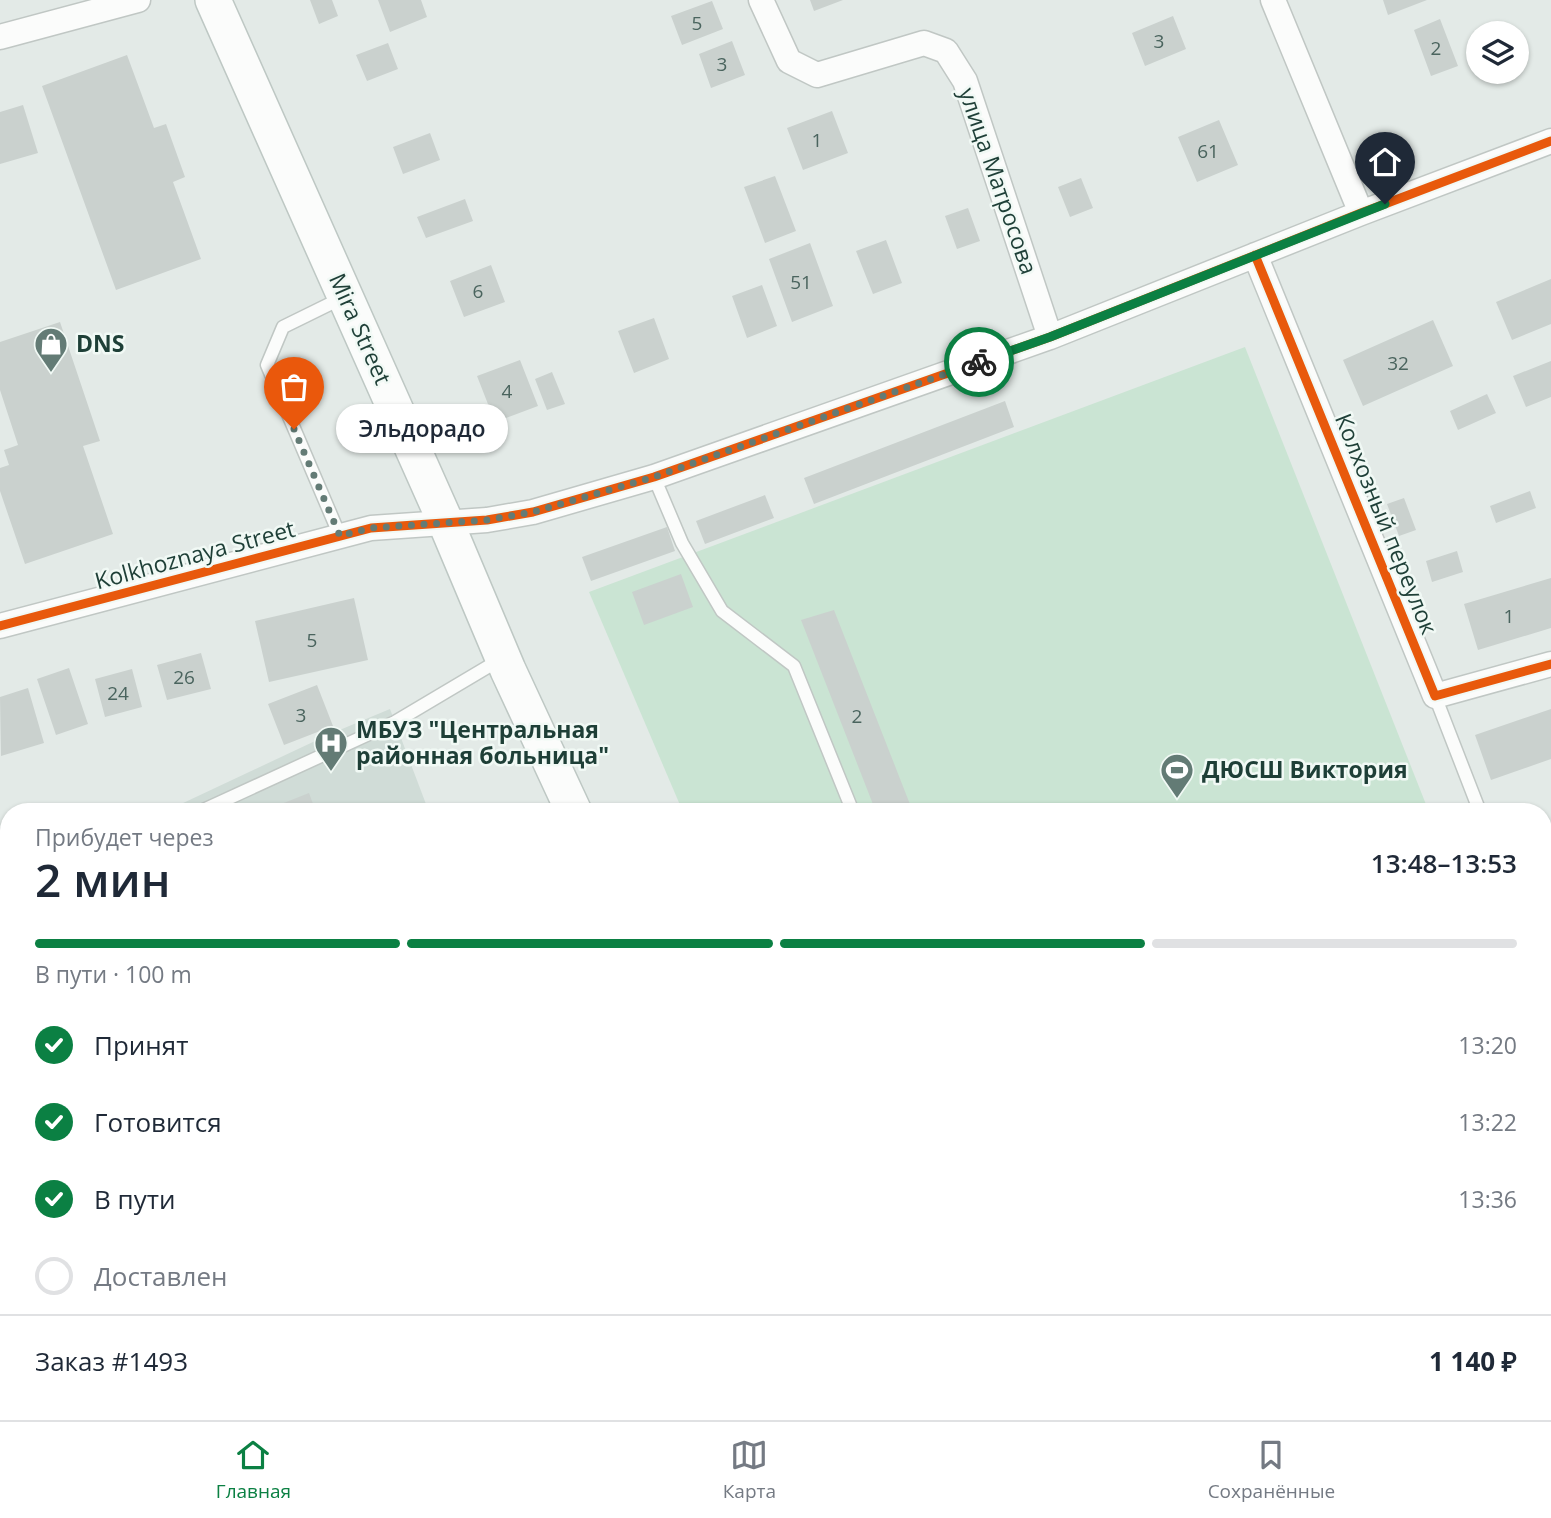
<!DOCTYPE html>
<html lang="ru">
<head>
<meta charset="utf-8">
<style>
	:root { --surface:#fff; --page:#f2f2f3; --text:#1f2937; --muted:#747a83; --line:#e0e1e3; --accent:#0b8043 }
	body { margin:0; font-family:"Open Sans",sans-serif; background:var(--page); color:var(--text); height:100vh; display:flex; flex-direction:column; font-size:26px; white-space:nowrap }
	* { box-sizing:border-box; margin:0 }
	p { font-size:23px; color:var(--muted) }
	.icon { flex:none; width:38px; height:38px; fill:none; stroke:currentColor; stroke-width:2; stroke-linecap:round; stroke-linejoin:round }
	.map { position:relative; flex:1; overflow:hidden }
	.panel { position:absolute; left:0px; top:803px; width:1552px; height:618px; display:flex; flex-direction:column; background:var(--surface); border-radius:28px 28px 0 0; box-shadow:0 2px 5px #0004 }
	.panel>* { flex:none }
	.buttons { position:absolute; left:1466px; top:21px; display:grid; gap:14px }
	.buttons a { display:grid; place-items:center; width:63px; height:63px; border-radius:50%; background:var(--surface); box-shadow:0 2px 5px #0004; font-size:35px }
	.pin { position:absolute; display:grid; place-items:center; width:60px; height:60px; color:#fff; margin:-72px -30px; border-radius:50% 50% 50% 0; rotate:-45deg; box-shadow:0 0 7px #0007 }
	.pin .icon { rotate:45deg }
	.courier { position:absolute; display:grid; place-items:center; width:70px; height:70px; margin:-35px; border:5px solid #0b8043; border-radius:50%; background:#fff; color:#222; box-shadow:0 2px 9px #0007 }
	.bubble { position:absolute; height:49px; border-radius:24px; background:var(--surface); box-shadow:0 2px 5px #0004; font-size:23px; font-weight:600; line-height:49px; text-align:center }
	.summary em { font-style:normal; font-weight:600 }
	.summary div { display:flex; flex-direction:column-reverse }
	.summary { display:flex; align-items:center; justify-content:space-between; height:119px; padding:0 35px }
	h1 { font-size:46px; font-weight:600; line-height:52px }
	.bar { display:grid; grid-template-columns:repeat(4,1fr); gap:10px 7px; align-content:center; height:84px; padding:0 35px }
	.bar i { height:9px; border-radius:5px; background:var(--line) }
	.bar .current { background:var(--accent) }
	.bar p { grid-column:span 4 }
	.line { display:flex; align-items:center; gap:18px; padding:0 35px; border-top:2px solid var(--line) }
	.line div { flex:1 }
	ol { padding:0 35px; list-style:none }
	li { display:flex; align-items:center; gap:21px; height:77px }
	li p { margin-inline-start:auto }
	li .icon { padding:7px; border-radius:50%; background:var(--accent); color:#fff; stroke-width:4 }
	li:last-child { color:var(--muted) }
	li i { width:38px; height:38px; border:4px solid var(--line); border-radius:50% }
	.tab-bar { display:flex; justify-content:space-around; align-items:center; height:98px; border-top:2px solid var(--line); background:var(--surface); font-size:19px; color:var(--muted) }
	.tab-bar a { display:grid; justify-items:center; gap:4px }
	.tab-bar .current { color:var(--accent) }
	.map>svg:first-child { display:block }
	.built { fill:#d0dcd7 }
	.green { fill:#cae4d3 }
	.building { fill:#cad1ce }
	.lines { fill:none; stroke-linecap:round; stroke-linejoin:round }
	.lane-casing { stroke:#c0c7c4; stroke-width:15 }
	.street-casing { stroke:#c0c7c4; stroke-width:27 }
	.secondary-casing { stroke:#bec8c4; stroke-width:38 }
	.lane { stroke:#fbfcfb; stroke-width:12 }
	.street { stroke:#fbfcfb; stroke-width:24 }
	.secondary { stroke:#fbfcfb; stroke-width:35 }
	.cycleway-casing { stroke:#f1f9f5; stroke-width:13 }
	.cycleway { stroke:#e8590c; stroke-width:9 }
	.done { stroke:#637b75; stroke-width:7; stroke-dasharray:0 12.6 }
	.route { stroke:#0b8043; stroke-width:9 }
	.labels { text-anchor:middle; stroke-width:5; stroke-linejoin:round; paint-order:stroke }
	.number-label { font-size:19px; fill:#4a645e }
	.street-label { font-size:23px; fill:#1e3f37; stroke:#f1f9f5 }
	.poi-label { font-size:23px; font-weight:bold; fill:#1e3f37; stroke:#f1f9f5; text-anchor:start }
</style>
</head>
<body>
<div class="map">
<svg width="1551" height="1420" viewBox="0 0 1551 1420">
	<rect width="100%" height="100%" fill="#e3eae7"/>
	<path class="built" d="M390,709L429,812H164L330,734Z
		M9,883V1412H628L607,1420H0V887Z
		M1551,1093V1169L1544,1172V1095Z"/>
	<path class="green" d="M1245,347L1429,812H683L589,592Z"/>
	<path class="building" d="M310,0H332L338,16L319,24Z
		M378,0H421L427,17L390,32Z
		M810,0H843L814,11Z
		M1383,0H1427L1388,15Z
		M712,1L723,29L682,45L671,16Z
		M1173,16L1186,49L1145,66L1132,33Z
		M1440,19L1458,66L1431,76L1414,30Z
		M732,41L745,75L711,88L699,54Z
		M388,43L398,69L367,81L356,55Z
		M127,55L154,128L166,124L185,177L173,182L201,259L116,290L42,86Z
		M23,105L38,153L0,164V112Z
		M832,111L848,153L803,170L787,128Z
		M1219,120L1238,165L1197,182L1178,137Z
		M430,133L440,160L403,174L393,147Z
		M775,176L796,231L765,243L744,187Z
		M1081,178L1093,208L1070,217L1058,187Z
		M465,199L473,221L426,238L417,217Z
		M968,208L980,241L957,249L945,216Z
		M886,240L902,283L873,294L856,251Z
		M810,243L833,306L792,322L769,259Z
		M491,265L505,302L464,317L450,281Z
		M1551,279V324L1512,340L1496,302Z
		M762,285L777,326L747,338L732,296Z
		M654,318L669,359L634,373L618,331Z
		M1433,320L1453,366L1363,406L1343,360Z
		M60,322L100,441L83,446L113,534L25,564L0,491V468L9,465L4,450L18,445L0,390V342Z
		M520,360L538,406L495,422L477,376Z
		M1551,361V397L1526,407L1513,376Z
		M552,372L565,404L547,410L535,379Z
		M1487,394L1496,413L1458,430L1450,411Z
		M1005,401L1014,427L814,504L804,478Z
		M1530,491L1536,508L1496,523L1490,506Z
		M765,495L774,518L705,544L696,521Z
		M1404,498L1416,530L1399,536L1387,504Z
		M667,527L675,551L591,581L582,557Z
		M1457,551L1463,572L1432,582L1426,561Z
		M681,574L693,607L644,625L632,592Z
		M1551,578V628L1478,650L1464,604Z
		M354,598L368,660L269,682L255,621Z
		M834,610L913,812H876L801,620Z
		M201,653L211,689L167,700L157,665Z
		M69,668L88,724L56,735L37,679Z
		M132,669L142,707L105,717L95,679Z
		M317,685L333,726L284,745L268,704Z
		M28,688L44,743L1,756L0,697Z
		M1551,709V759L1491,780L1475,735Z
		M309,793L316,812H261Z
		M9,934V996L0,1000V937Z
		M9,1168V1230L0,1234V1171Z
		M1551,1361V1403H1550L1544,1362Z
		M231,1412H346L348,1420H209Z
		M414,1412H435L438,1420H399L398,1418Z
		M461,1412H611L592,1420H457L455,1415Z
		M1197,1412H1327L1329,1420H1173Z"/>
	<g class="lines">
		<defs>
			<path id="lane" d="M654,477L682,543L722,611L794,666L853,812
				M340,536L267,365L283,327L342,298
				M1435,696L1480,812
				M199,812L395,722L501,659
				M1544,977L1551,996
				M0,1271L9,1268"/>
			<path id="street" d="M761,0L789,61L817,75L924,43L946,51L965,81L1050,337
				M1273,0L1361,213
				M0,37L138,0
				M1255,255L1435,696L1551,664
				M0,626L371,528L487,520L533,512L654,477L1050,337L1361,213L1551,141
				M999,1412L1002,1420"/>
			<path id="secondary" d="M213,0L446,523L508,670L574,812
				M1544,1226L1551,1224
				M812,1412L814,1420
				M905,1420L932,1412"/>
		</defs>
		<use href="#lane" class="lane-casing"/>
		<use href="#street" class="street-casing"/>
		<use href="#secondary" class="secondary-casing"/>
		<use href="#lane" class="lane"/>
		<use href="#street" class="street"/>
		<use href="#secondary" class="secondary"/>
		<defs>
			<path id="cycleway" d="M1255,255L1435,696L1551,664
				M0,626L371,528L487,520L533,512L654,477L1050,337L1361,213L1551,141"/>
		</defs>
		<use href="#cycleway" class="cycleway-casing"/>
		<use href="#cycleway" class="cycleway"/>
	</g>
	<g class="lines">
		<path class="done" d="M294,429L340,536L371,528L487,520L533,512L654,477L979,362"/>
		<path class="route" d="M979,362L1050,337L1385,204"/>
	</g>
	<defs>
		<symbol id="shop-pin" viewBox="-11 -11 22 30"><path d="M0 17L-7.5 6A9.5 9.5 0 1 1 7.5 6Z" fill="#637b75" stroke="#f1f9f5"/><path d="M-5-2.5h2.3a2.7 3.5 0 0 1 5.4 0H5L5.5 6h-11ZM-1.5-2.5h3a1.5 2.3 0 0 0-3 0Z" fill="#fff"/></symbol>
		<symbol id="hospital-pin" viewBox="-11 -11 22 30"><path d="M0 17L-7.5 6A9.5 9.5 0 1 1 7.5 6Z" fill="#637b75" stroke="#f1f9f5"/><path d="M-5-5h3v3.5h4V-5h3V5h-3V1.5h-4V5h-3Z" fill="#fff"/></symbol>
		<symbol id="stadium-pin" viewBox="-11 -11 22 30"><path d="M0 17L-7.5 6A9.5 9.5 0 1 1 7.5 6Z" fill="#637b75" stroke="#f1f9f5"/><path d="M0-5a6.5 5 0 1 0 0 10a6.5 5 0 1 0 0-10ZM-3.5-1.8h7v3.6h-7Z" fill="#fff"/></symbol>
	</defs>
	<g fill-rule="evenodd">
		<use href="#shop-pin" x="32" y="325" width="38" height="52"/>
		<use href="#hospital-pin" x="312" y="724" width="38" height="52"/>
		<use href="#stadium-pin" x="1158" y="751" width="38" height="52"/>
	</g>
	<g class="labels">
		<g class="number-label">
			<text x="697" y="30">5</text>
			<text x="1159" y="48">3</text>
			<text x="1436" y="55">2</text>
			<text x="722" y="71">3</text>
			<text x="817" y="147">1</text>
			<text x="1208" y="158">61</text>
			<text x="801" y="289">51</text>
			<text x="478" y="298">6</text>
			<text x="1398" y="370">32</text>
			<text x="507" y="398">4</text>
			<text x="1509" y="623">1</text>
			<text x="312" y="647">5</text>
			<text x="184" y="684">26</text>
			<text x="118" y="700">24</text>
			<text x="301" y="722">3</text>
			<text x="857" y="723">2</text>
		</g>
		<g class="street-label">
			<text transform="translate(998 181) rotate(71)" y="8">улица Матросова</text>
			<text transform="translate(360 329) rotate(66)" y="8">Mira Street</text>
			<text transform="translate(1386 524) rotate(68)" y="8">Колхозный переулок</text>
			<text transform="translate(195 555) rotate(-15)" y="8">Kolkhoznaya Street</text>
		</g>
		<g class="poi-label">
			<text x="76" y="352">DNS</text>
			<text x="356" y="738">МБУЗ "Центральная<tspan x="356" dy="26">районная больница"</tspan></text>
			<text x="1202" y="778">ДЮСШ Виктория</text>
		</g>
	</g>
</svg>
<div class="buttons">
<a><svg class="icon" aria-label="layers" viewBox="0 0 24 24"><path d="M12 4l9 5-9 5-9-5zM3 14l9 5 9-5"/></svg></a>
</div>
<div class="pin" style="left:294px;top:429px;background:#ea580c"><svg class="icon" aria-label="bag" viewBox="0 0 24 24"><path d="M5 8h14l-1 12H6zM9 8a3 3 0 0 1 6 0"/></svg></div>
<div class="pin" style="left:1385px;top:204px;background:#1f2937"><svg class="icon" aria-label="home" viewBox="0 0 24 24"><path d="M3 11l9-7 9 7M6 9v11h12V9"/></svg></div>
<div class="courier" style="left:979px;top:362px"><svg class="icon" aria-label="bike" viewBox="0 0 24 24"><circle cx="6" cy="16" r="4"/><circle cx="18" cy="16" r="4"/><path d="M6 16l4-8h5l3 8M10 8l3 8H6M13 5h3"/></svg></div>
<div class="bubble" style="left:336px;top:404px;width:172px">Эльдорадо</div>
<section class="panel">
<div class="summary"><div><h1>2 мин</h1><p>Прибудет через</p></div><em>13:48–13:53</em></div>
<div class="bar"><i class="current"></i><i class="current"></i><i class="current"></i><i></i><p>В пути · 100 m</p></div>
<ol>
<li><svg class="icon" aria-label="check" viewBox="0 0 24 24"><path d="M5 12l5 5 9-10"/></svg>Принят<p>13:20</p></li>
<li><svg class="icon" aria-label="check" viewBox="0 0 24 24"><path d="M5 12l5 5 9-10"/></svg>Готовится<p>13:22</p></li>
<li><svg class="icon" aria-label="check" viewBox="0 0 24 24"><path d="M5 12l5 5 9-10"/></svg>В пути<p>13:36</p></li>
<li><i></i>Доставлен</li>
</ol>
<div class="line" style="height:91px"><div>Заказ #1493</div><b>1 140 ₽</b></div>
</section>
</div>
<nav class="tab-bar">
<a class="current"><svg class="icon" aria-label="home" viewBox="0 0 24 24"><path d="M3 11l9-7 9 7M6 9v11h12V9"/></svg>Главная</a>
<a><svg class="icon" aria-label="map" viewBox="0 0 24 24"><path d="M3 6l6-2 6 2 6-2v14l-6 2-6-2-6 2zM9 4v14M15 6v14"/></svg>Карта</a>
<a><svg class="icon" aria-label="saved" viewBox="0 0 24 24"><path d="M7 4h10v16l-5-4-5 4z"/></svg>Сохранённые</a>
</nav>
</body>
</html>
